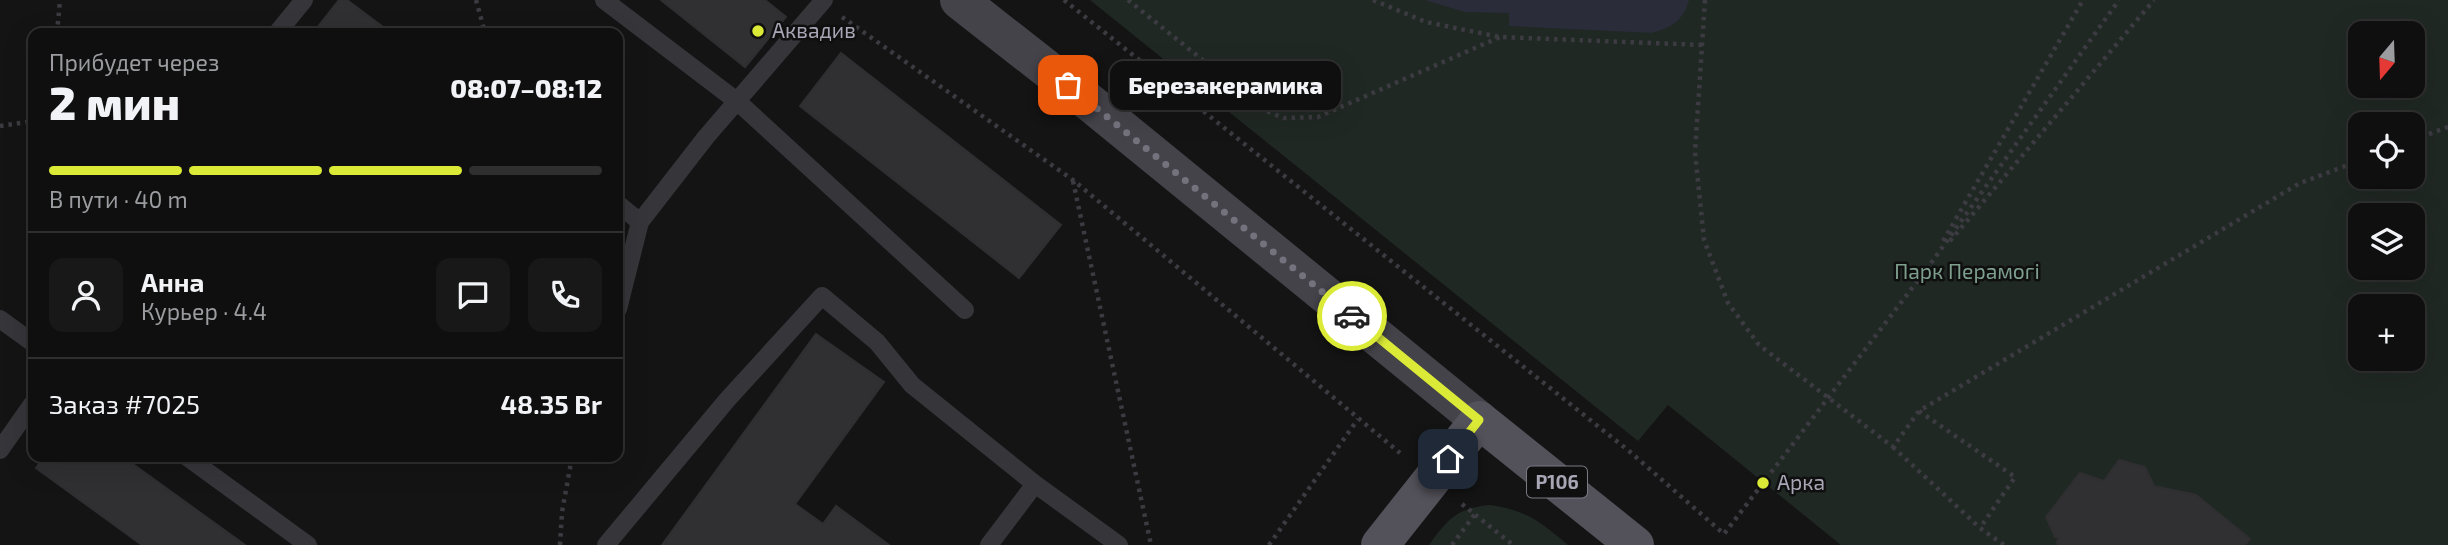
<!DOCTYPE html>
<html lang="ru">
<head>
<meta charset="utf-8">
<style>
	:root { --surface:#0f0f10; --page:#181819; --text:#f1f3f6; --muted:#9b9c9f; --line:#2f2f30; --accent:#dbea37 }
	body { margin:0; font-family:"Exo 2",sans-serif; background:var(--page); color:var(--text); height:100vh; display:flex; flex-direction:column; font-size:26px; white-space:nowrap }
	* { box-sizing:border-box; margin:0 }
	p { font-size:23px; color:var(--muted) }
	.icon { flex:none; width:38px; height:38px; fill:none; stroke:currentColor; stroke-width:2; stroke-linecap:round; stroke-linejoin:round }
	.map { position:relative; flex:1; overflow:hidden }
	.details { position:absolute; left:28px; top:28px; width:595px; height:434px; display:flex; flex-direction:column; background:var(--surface); border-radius:14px; box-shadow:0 7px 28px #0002,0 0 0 2px var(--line) }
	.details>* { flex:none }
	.needle { width:46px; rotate:199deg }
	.controls { position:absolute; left:2348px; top:21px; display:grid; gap:14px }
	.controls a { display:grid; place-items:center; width:77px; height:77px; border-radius:14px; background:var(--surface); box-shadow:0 7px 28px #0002,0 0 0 2px var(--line); font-size:35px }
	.pin { position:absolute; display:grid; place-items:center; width:60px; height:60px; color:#fff; margin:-30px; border-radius:14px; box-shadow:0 4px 10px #0006 }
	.courier { position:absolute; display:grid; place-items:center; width:70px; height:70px; margin:-35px; border:5px solid #dbea37; border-radius:50%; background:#fff; color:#222; box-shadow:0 2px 9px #0007 }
	.bubble { position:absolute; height:49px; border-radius:14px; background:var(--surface); box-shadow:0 7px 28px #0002,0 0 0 2px var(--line); font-size:23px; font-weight:800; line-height:49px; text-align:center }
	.head em { font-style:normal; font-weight:800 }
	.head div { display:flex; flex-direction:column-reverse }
	.head { display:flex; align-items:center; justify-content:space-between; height:119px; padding:0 21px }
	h1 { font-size:46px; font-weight:800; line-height:52px }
	.bar { display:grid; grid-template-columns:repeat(4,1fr); gap:10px 7px; align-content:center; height:84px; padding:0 21px }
	.bar i { height:9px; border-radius:5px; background:var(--line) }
	.bar .current { background:var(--accent) }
	.bar p { grid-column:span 4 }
	.line { display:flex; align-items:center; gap:18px; padding:0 21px; border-top:2px solid var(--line) }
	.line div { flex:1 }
	.round { display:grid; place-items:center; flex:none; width:74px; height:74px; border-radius:14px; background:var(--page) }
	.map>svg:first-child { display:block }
	.green { fill:#202824; fill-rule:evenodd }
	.water { fill:#2a2c39 }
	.building { fill:#302f31; stroke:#2f2e31; stroke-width:2 }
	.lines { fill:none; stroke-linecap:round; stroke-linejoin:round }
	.path { stroke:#3c3b41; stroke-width:4.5; stroke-dasharray:3.5 5; stroke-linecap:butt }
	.service { stroke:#36353a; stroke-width:18 }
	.secondary { stroke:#44434a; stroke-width:38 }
	.primary { stroke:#535159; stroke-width:38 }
	.done { stroke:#74737d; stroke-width:7; stroke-dasharray:0 12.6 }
	.route { stroke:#dbea37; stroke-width:9 }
	.poi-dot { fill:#dbea37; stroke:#0f0f10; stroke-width:2.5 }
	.labels { text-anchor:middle; stroke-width:5; stroke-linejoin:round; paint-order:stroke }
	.shield { fill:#0f0f10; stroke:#7a7984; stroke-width:2 }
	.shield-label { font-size:19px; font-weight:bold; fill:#a8a6b5 }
	.poi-label { font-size:21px; fill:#a8a6b5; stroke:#0f0f10; text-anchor:start }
	.park-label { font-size:21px; fill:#7e9f8e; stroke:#0f0f10 }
</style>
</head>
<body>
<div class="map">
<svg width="2448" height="545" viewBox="0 0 2448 545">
	<rect width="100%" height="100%" fill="#141415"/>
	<path class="green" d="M1090,0H2448V545H1841L1668,405L1638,441ZM2361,33H2413V86H2361ZM2361,124H2413V177H2361ZM2361,215H2413V268H2361ZM2361,306H2413V359H2361Z
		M1490,505C1528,511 1539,521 1568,545H1429C1448,519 1457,508 1490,505Z"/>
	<path class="water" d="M1425,0H1689C1683,21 1672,27 1652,33L1509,26V13L1465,12Z"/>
	<path class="building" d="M339,0H347L391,33H313Z
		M661,0H765L786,17L745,67Z
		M841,53L1061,225L1019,278L800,106Z
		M816,334L884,382L795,504L823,524L836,506L889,545H662Z
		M44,457H123L245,545H142L36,468Z
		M2119,460L2145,467L2154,486L2196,495L2250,539L2245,545H2058L2057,542L2060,538L2055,537L2046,517L2080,473L2104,481Z"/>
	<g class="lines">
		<path class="path" d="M476,0L485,33
			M1064,0L1629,451L1724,534L1929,266L2119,0
			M1128,0L1266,111L1284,118L1318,117L1500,37
			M1373,0L1426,22L1500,37L1702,45
			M1705,0L1695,152L1704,240L1728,303L1759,345L1893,447L1919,411L2300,183L2361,160
			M842,17L1073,180L1400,453
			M57,33L60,0
			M0,126L33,121
			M2413,140L2448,127
			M1073,181L1151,545
			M1943,241L2083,0
			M1950,241L2154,0
			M1919,411L2015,477L1980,528
			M1893,447L1980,528L2004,545
			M1462,504L1513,545
			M560,545L562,512L572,457
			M1269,545L1358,419
			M1452,545L1475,514"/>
		<path class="service" d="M604,0L738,102L965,310
			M277,33L304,0
			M618,204L640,222
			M618,309L640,222L706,137L824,0
			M0,319L33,343
			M0,450L33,403
			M187,457L308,545
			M606,545L727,400L822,296L877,342L912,385L1035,484L1119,545
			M989,545L1035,484"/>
		<path class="secondary" d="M959,0L1089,102L1479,420"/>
		<path class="primary" d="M1380,545L1479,420L1635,545"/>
	</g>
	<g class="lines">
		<path class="done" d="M1068,85L1352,316"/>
		<path class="route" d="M1352,316L1479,420L1448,459"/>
	</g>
	<g class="poi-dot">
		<circle cx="758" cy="31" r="7"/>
		<circle cx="1763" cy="483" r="7"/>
	</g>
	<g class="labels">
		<rect class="shield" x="1527" y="466.5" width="60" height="31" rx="5"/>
		<g class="shield-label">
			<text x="1557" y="489">Р106</text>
		</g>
		<g class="poi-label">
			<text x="772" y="38">Аквадив</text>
			<text x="1777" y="490">Арка</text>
		</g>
		<g class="park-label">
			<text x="1967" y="279">Парк Перамогі</text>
		</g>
	</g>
</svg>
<div class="controls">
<a><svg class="needle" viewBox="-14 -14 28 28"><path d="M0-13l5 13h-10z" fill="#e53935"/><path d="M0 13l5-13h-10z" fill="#9b9c9f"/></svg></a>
<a><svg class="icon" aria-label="locate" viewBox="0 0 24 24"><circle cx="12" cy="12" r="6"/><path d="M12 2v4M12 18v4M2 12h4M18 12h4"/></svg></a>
<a><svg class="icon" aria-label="layers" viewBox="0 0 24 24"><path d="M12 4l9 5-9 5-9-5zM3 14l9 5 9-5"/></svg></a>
<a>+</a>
</div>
<div class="pin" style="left:1068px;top:85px;background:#ea580c"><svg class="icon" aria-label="bag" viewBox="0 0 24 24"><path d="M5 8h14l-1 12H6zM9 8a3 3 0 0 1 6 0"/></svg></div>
<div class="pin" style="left:1448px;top:459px;background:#1f2937"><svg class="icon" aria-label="home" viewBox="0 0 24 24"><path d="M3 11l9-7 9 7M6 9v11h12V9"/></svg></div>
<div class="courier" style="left:1352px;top:316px"><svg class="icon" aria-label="car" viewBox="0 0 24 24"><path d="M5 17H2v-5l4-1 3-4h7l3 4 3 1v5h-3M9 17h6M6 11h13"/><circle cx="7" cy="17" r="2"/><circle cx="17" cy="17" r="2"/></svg></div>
<div class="bubble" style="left:1110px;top:61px;width:231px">Березакерамика</div>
<section class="details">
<div class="head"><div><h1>2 мин</h1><p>Прибудет через</p></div><em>08:07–08:12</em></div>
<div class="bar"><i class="current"></i><i class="current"></i><i class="current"></i><i></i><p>В пути · 40 m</p></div>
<div class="line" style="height:126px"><a class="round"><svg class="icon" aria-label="person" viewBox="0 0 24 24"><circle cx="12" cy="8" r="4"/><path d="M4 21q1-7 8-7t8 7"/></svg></a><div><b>Анна</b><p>Курьер · 4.4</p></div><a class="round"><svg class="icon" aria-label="chat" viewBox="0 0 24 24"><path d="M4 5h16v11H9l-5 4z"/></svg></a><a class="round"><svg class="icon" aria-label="phone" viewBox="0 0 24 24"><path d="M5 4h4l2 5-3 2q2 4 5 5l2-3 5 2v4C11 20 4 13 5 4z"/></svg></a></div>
<div class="line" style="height:91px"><div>Заказ #7025</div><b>48.35 Br</b></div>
</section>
</div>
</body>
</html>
